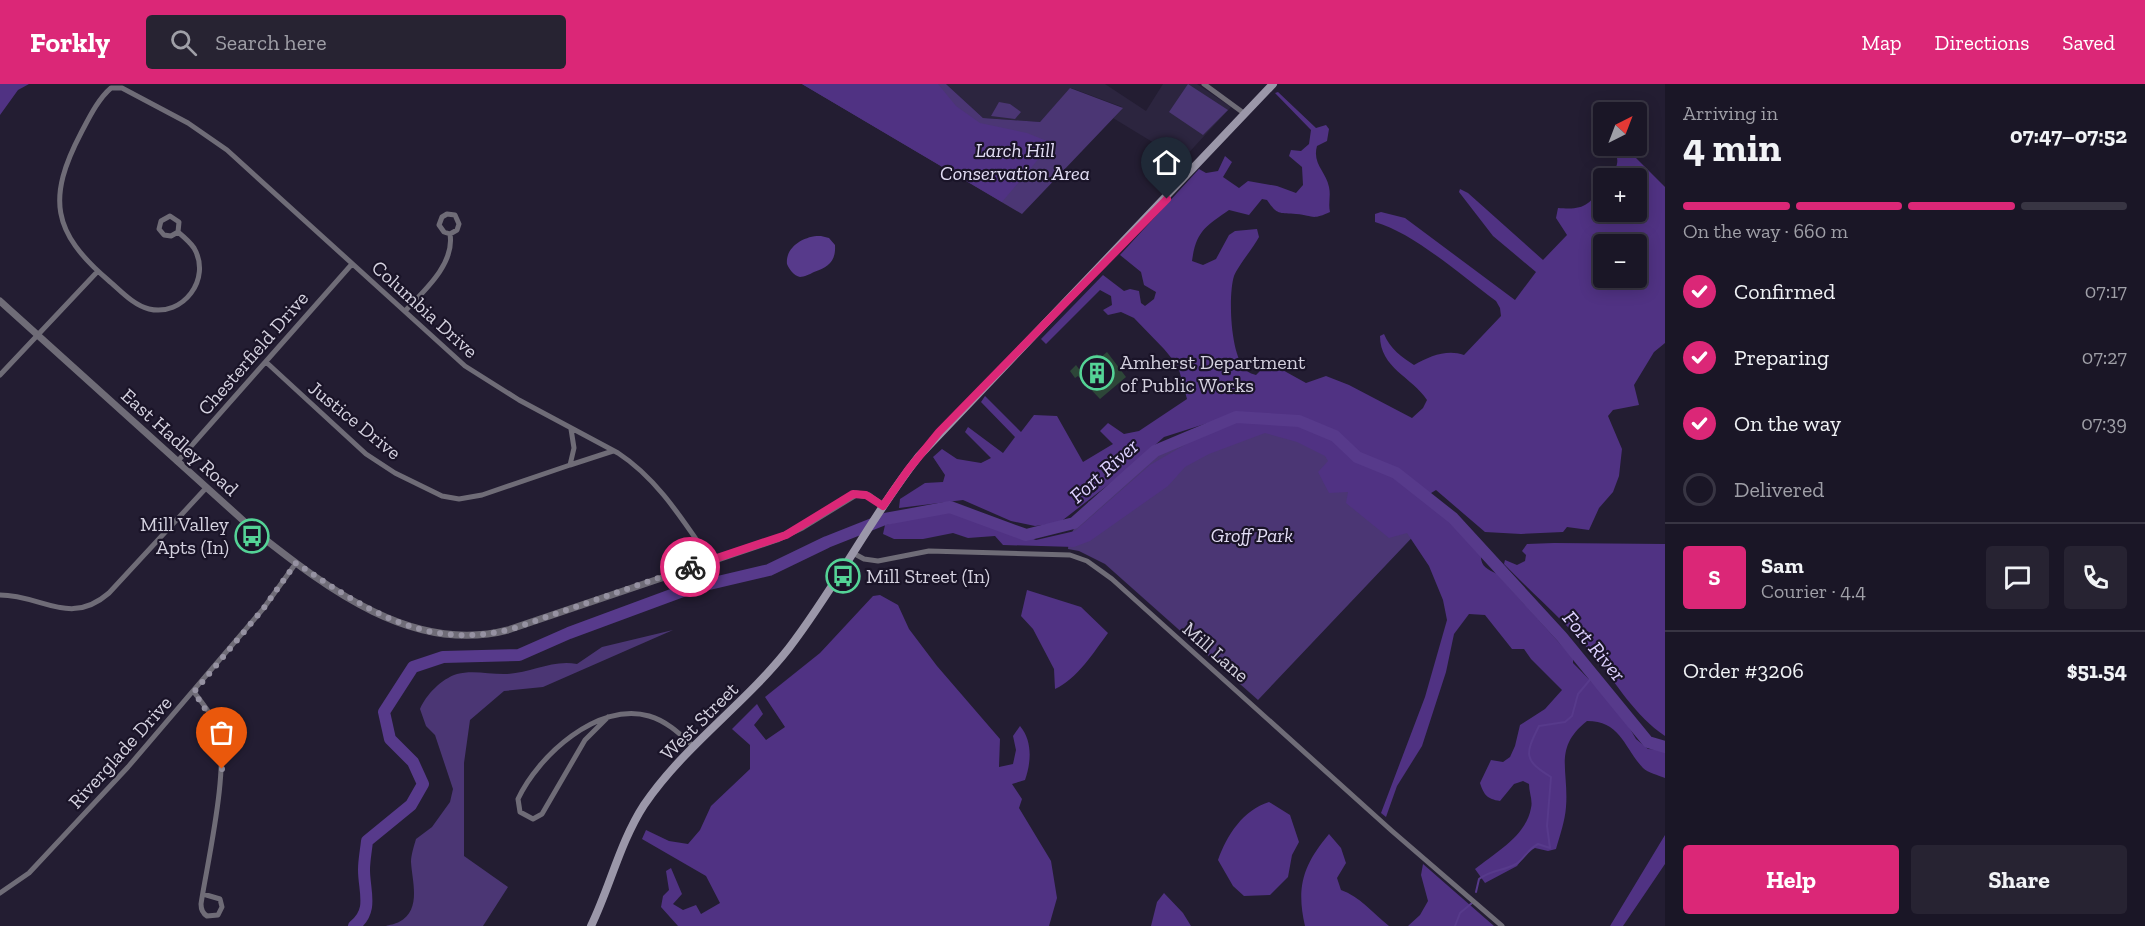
<!DOCTYPE html>
<html lang="en">
<head>
<meta charset="utf-8">
<style>
	:root { --surface:#1a1626; --page:#272332; --text:#f1f3f6; --muted:#9f9fa7; --line:#383543; --accent:#db2777 }
	body { margin:0; font-family:"Zilla Slab",serif; background:var(--page); color:var(--text); height:100vh; display:flex; flex-direction:column; font-size:22px; white-space:nowrap }
	* { box-sizing:border-box; margin:0 }
	p { font-size:20px; color:var(--muted) }
	.icon { flex:none; width:33px; height:33px; fill:none; stroke:currentColor; stroke-width:2; stroke-linecap:round; stroke-linejoin:round }
	.map { position:relative; flex:1; overflow:hidden }
	.details { display:flex; flex-direction:column; background:var(--surface); width:480px }
	.details>* { flex:none }
	.needle { width:39px; rotate:42deg }
	.tools { position:absolute; left:1593px; top:18px; display:grid; gap:12px }
	.tools a { display:grid; place-items:center; width:54px; height:54px; border-radius:6px; background:var(--surface); box-shadow:0 3px 15px #0003,0 0 0 2px var(--line); font-size:30px }
	.pin { position:absolute; display:grid; place-items:center; width:51px; height:51px; color:#fff; margin:-62px -26px; border-radius:50% 50% 50% 0; rotate:-45deg; box-shadow:0 0 6px #0007 }
	.pin .icon { rotate:45deg }
	.courier { position:absolute; display:grid; place-items:center; width:60px; height:60px; margin:-30px; border:4px solid #db2777; border-radius:50%; background:#fff; color:#222; box-shadow:0 2px 8px #0007 }
	.head em { font-style:normal; font-weight:700 }
	.head div { display:flex; flex-direction:column-reverse }
	.head { display:flex; align-items:center; justify-content:space-between; height:102px; padding:0 18px }
	h1 { font-size:39px; font-weight:700; line-height:45px }
	.bar { display:grid; grid-template-columns:repeat(4,1fr); gap:9px 6px; align-content:center; height:72px; padding:0 18px }
	.bar i { height:8px; border-radius:4px; background:var(--line) }
	.bar .active { background:var(--accent) }
	.bar p { grid-column:span 4 }
	.line { display:flex; align-items:center; gap:15px; padding:0 18px; border-top:2px solid var(--line) }
	.line div { flex:1 }
	.round { display:grid; place-items:center; flex:none; width:63px; height:63px; border-radius:6px; background:var(--page) }
	ol { padding:0 18px; list-style:none }
	li { display:flex; align-items:center; gap:18px; height:66px }
	li p { margin-inline-start:auto }
	li .icon { padding:6px; border-radius:50%; background:var(--accent); color:#fff; stroke-width:4 }
	li:last-child { color:var(--muted) }
	li i { width:33px; height:33px; border:3px solid var(--line); border-radius:50% }
	.primary-button { display:flex; gap:12px; margin-top:auto; padding:12px 18px }
	.primary-button a { flex:1; height:69px; border-radius:6px; background:var(--accent); color:#fff; font-size:24px; font-weight:700; line-height:69px; text-align:center }
	.primary-button a+a { background:var(--page); color:var(--text) }
	header { display:flex; align-items:center; gap:36px; box-sizing:border-box; height:84px; padding:0 30px; background:var(--accent); color:#fff }
	header strong { font-size:28px }
	nav { display:flex; gap:33px; margin-inline-start:auto; font-size:21px }
	.search { width:420px; height:54px; background:var(--page); display:flex; align-items:center; gap:15px; box-sizing:border-box; padding:0 21px; border-radius:6px; color:var(--muted); font-size:22px }
	main { display:flex; flex:1; min-height:0 }
	.map>svg:first-child { display:block }
	.built { fill:#2c253f }
	.green { fill:#4b3674 }
	.forest { fill:#503283; fill-rule:evenodd }
	.water { fill:#573a8b }
	.lines { fill:none; stroke-linecap:round; stroke-linejoin:round }
	.stream { stroke:#573a8b; stroke-width:2 }
	.river { stroke:#573a8b; stroke-width:12 }
	.building { fill:#2d4638 }
	.minor { stroke:#6f6c77; stroke-width:5 }
	.tertiary { stroke:#6f6c77; stroke-width:7 }
	.secondary { stroke:#9b97a9; stroke-width:8 }
	.done { stroke:#9692a2; stroke-width:6; stroke-dasharray:0 10.8 }
	.route { stroke:#db2777; stroke-width:8 }
	.labels { text-anchor:middle; stroke-width:4.5; stroke-linejoin:round; paint-order:stroke }
	.park-label { font-size:20px; font-style:italic; fill:#e3def5; stroke:#1a1428 }
	.street-label { font-size:20px; fill:#d4d1df; stroke:#1a1428 }
	.poi-label { font-size:20px; fill:#d4d1df; stroke:#1a1428; text-anchor:start }
	.water-label { font-size:21px; font-style:italic; fill:#ddd1ff; stroke:#1a1428 }
</style>
</head>
<body>
<header>
<strong>Forkly</strong>
<div class="search"><svg class="icon" aria-label="search" viewBox="0 0 24 24"><circle cx="10" cy="10" r="6"/><path d="M15 15l6 6"/></svg>Search here</div>
<nav><a>Map</a><a>Directions</a><a>Saved</a></nav>
</header>
<main>
<div class="map">
<svg width="1665" height="842" viewBox="0 0 1665 842">
	<rect width="100%" height="100%" fill="#231d32"/>
	<path class="built" d="M946,0H1105L1146,27L1163,0H1197L1231,23L1182,76L1113,34L1122,23L1071,4L1040,38L983,34Z"/>
	<path class="green" d="M802,0H946L983,34L1040,38L1070,4L1123,24L1022,130Z
		M1188,0L1228,26L1203,51L1169,28Z
		M999,18L1010,20L1021,28L1015,35L991,32Z
		M1243,332L1417,402L1441,423L1258,616L1105,480L1079,467L1068,465L1069,454L1089,417L1092,421C1115,401 1138,376 1163,360C1186,345 1217,337 1243,332Z
		M673,546L543,603L504,607L470,636L464,679V772L508,803L483,842H386C389,841 395,840 399,838C422,826 412,797 411,778C411,771 414,762 416,755L432,743L450,718L453,705L435,651L426,642L420,625C426,611 441,595 457,590C472,586 488,590 504,590C529,590 552,575 577,580L602,563Z"/>
	<path class="forest" d="M0,0H29L18,6L0,31Z
		M802,0H938L956,22L980,39L1027,49L1052,59L1002,118Z
		M1278,8L1316,44L1326,41L1329,45L1327,57L1317,62C1312,80 1326,87 1329,103C1331,112 1328,119 1330,128C1311,137 1313,131 1296,130C1279,129 1277,131 1267,116L1262,115L1249,131L1229,126C1206,142 1196,147 1192,177L1203,181L1216,175L1229,151L1235,147L1257,145L1259,153C1253,164 1238,182 1234,192C1228,211 1230,274 1247,287C1249,289 1253,290 1256,291L1263,284H1279L1306,299L1326,292L1349,301L1412,334L1423,324L1427,316C1412,293 1380,284 1380,252L1384,250C1390,265 1402,273 1414,281C1430,272 1447,265 1464,271L1501,232L1500,224L1496,217C1463,193 1414,149 1375,138V130L1381,128L1405,134L1515,216L1536,188L1493,152L1459,108L1460,105L1468,109L1543,176L1567,151L1556,134L1558,124C1584,126 1588,122 1603,102L1604,128H1636V94H1609C1619,82 1620,75 1612,62H1624L1665,103V259L1654,268L1634,301L1639,321L1613,326L1608,332L1622,365L1619,392L1613,408L1599,424L1589,446L1567,443L1563,448L1521,450L1485,448L1436,406L1423,414L1457,443L1481,470C1480,482 1487,485 1497,490L1573,574V579L1619,626L1636,655L1648,665L1665,666V694C1658,691 1648,689 1643,684C1624,664 1621,637 1587,637C1553,664 1569,685 1566,723C1565,737 1560,751 1556,765L1548,767L1535,764L1527,768L1517,782L1485,799L1475,785C1496,768 1526,752 1531,724C1533,717 1529,708 1529,700L1523,697L1514,700L1500,717C1487,715 1484,711 1480,699L1491,676L1503,678L1510,673L1515,662L1520,641L1545,625L1562,606L1531,575L1524,565H1512L1485,531L1469,530L1454,550L1446,588L1422,662L1397,702L1386,733L1381,729L1425,613L1447,536L1443,516L1429,482L1407,449L1389,454L1346,419L1348,408L1329,409L1318,388L1328,377L1325,372L1297,358L1265,349L1209,370L1185,383L1168,402L1090,457L1074,463L1003,461L995,452L968,454L953,449L923,455H894L883,450L885,441L950,425L1036,456L1075,447L1150,381L1202,351L1236,336L1233,331L1164,353L1126,387L1059,439L1035,442L1011,437L963,416L899,424L900,415L925,399L943,398L945,391L933,373L942,365L957,375L981,379L991,374L965,348L968,343L1003,369L1015,353L981,318L985,312L1021,348L1034,331L1057,332L1083,378L1113,360L1100,347L1108,339L1124,350L1139,347L1187,315L1178,282L1164,265L1134,234L1121,228L1108,231L1103,226L1112,221L1111,212L1100,206L1046,260L1041,255L1103,191L1124,207L1130,205L1139,207L1141,219L1145,222L1154,215L1156,208L1144,201L1141,188L1120,171L1199,85L1206,89L1218,87L1225,72L1232,78L1223,93L1239,104L1248,97L1277,102L1296,109L1303,101L1302,83L1289,72L1291,66L1301,67L1309,60L1311,46L1275,9ZM1604,160H1636V194H1604Z
		M1554,459L1665,460V652C1635,632 1617,600 1595,573C1568,540 1534,511 1504,480L1505,476L1517,481L1525,477L1526,471L1522,467L1527,460Z
		M1027,506L1081,523L1108,549C1094,568 1077,595 1055,605L1054,585L1033,545L1021,532Z
		M880,511L898,521L909,545L937,582L1000,655L999,683L1013,680L1016,666L1013,652L1020,642C1033,657 1031,679 1025,696L1012,700L1022,715L1019,724L1051,777L1057,814L1049,842H678L661,823L663,812L669,806L666,787L671,784L682,810L673,820L683,826L696,821L701,830L720,819L706,792L642,755L646,746L669,757L688,760L700,746L711,722L750,685V661L732,645L757,620L763,630L754,641L766,656L785,643L765,613L820,569L873,512Z
		M1269,718L1290,731L1299,758L1292,771L1288,793L1270,811L1244,812L1233,802L1218,776C1227,751 1243,726 1269,718Z
		M1329,750L1341,764L1346,779L1337,794L1341,806C1359,812 1374,830 1389,842H1305C1296,803 1303,781 1329,750Z
		M1665,751V780L1623,842H1610Z
		M1423,780L1494,842H1408L1420,831L1428,817L1421,791Z
		M1164,809L1183,829L1191,842H1151L1157,818Z"/>
	<path class="water" d="M821,152L829,154L835,161C836,178 828,183 814,188C810,190 804,193 800,193C794,192 789,185 787,180C785,162 806,151 821,152Z"/>
	<g class="lines">
		<path class="stream" d="M1476,808L1479,795C1491,786 1503,787 1516,780C1524,775 1527,766 1538,760L1550,764L1547,742L1551,693C1523,676 1525,670 1539,642L1565,638L1572,632L1578,610L1594,591
			M1455,842L1460,829L1472,819"/>
		<path class="river" d="M354,842C374,827 364,807 364,786C364,776 366,767 367,757L411,721L423,700L413,678L390,655L384,628L413,583L443,573L519,571L569,549L688,505L769,486L827,458L885,435L950,423L1026,451L1074,439L1155,367L1236,333L1299,337L1335,352L1357,373L1396,389L1453,434L1562,553L1648,658L1665,663"/>
	</g>
	<path class="building" d="M1107,268L1126,293L1100,315L1078,292L1075,294L1070,287L1076,281L1079,285L1097,270L1100,274Z"/>
	<g class="lines">
		<path class="minor" d="M1204,0L1245,30
			M178,148L171,152L164,151L159,145L161,137L170,132L179,138L178,148C184,153 190,158 194,164C212,195 183,233 149,225C133,221 121,207 108,196C52,148 47,114 81,49C89,34 98,15 111,4H122L188,39L227,66L465,282L519,316L618,369C658,395 684,438 711,477
			M405,227C424,207 455,180 450,150L457,146L459,140L455,131L447,130L442,133L439,141L444,148L450,150
			M266,278L366,370L395,389L442,412L459,415L482,411L570,381L574,364L571,345
			M0,291L98,187
			M177,378L352,180
			M570,381L613,367
			M853,469L864,475L878,477L929,467L1070,471L1087,477L1112,495L1392,747L1502,842
			M0,511C42,511 70,543 109,509L206,404
			M194,608C202,619 212,630 217,643C231,677 207,780 201,820C201,825 202,829 207,832L218,831L222,823L220,815L203,810
			M608,633L585,656L542,730L533,735L520,728L518,715C538,672 598,617 649,632C667,637 681,651 694,663
			M0,809L29,789L128,683L263,525L296,479"/>
		<path class="tertiary" d="M0,217L257,449C327,504 413,571 508,546L777,455L802,443L856,410L869,412L883,422"/>
		<path class="secondary" d="M591,842C610,803 620,758 644,721C684,662 745,620 789,564C836,503 871,433 919,372L1273,0"/>
	</g>
	<g class="lines">
		<path class="done" d="M222,685L217,643L194,608L263,525L296,479C365,525 428,569 515,544L690,483"/>
		<path class="route" d="M690,483L786,451L853,410L866,411L883,422L908,386L939,348L1167,115"/>
	</g>
	<defs>
		<symbol id="building-ring" viewBox="-11 -11 22 22"><circle r="9.5" fill="#1a1428" stroke="#54d396" stroke-width="1.5"/><path d="M-4-6H4V6H1V3H-1V6H-4ZM-2.5-4.3h1.7v1.8h-1.7ZM.8-4.3h1.7v1.8H.8ZM-2.5-1h1.7V.8h-1.7ZM.8-1h1.7V.8H.8Z" fill="#54d396"/></symbol>
		<symbol id="bus-ring" viewBox="-11 -11 22 22"><circle r="9.5" fill="#1a1428" stroke="#54d396" stroke-width="1.5"/><path d="M-5-6H5V4H4V6H2V4H-2V6H-4V4H-5ZM-3.5-4V0h7V-4ZM-3.5 1.2v1.5H-2V1.2ZM2 1.2v1.5H3.5V1.2Z" fill="#54d396"/></symbol>
	</defs>
	<g fill-rule="evenodd">
		<use href="#building-ring" x="1078" y="270" width="38" height="38"/>
		<use href="#bus-ring" x="233" y="433" width="38" height="38"/>
		<use href="#bus-ring" x="824" y="473" width="38" height="38"/>
	</g>
	<g class="labels">
		<g class="park-label">
			<text x="1015" y="73">Larch Hill<tspan x="1015" dy="23">Conservation Area</tspan></text>
			<text x="1252" y="458">Groff Park</text>
		</g>
		<g class="street-label">
			<text transform="translate(425 225) rotate(42)" y="7">Columbia Drive</text>
			<text transform="translate(253 269) rotate(-49)" y="7">Chesterfield Drive</text>
			<text transform="translate(355 336) rotate(39)" y="7">Justice Drive</text>
			<text transform="translate(180 358) rotate(42)" y="7">East Hadley Road</text>
			<text transform="translate(1216 568) rotate(41)" y="7">Mill Lane</text>
			<text transform="translate(699 637) rotate(-45)" y="7">West Street</text>
			<text transform="translate(120 668) rotate(-48)" y="7">Riverglade Drive</text>
		</g>
		<g class="poi-label">
			<text x="1120" y="285">Amherst Department<tspan x="1120" dy="23">of Public Works</tspan></text>
			<text x="229" y="447" text-anchor="end">Mill Valley<tspan x="229" dy="23">Apts (In)</tspan></text>
			<text x="866" y="499">Mill Street (In)</text>
		</g>
		<g class="water-label">
			<text transform="translate(1104 387) rotate(-42)" y="7">Fort River</text>
			<text transform="translate(1594 562) rotate(50)" y="7">Fort River</text>
		</g>
	</g>
</svg>
<div class="tools">
<a><svg class="needle" viewBox="-14 -14 28 28"><path d="M0-13l5 13h-10z" fill="#e53935"/><path d="M0 13l5-13h-10z" fill="#9f9fa7"/></svg></a>
<a>+</a>
<a>−</a>
</div>
<div class="pin" style="left:222px;top:685px;background:#ea580c"><svg class="icon" aria-label="bag" viewBox="0 0 24 24"><path d="M5 8h14l-1 12H6zM9 8a3 3 0 0 1 6 0"/></svg></div>
<div class="pin" style="left:1167px;top:115px;background:#1f2937"><svg class="icon" aria-label="home" viewBox="0 0 24 24"><path d="M3 11l9-7 9 7M6 9v11h12V9"/></svg></div>
<div class="courier" style="left:690px;top:483px"><svg class="icon" aria-label="bike" viewBox="0 0 24 24"><circle cx="6" cy="16" r="4"/><circle cx="18" cy="16" r="4"/><path d="M6 16l4-8h5l3 8M10 8l3 8H6M13 5h3"/></svg></div>
</div>
<section class="details">
<div class="head"><div><h1>4 min</h1><p>Arriving in</p></div><em>07:47–07:52</em></div>
<div class="bar"><i class="active"></i><i class="active"></i><i class="active"></i><i></i><p>On the way · 660 m</p></div>
<ol>
<li><svg class="icon" aria-label="check" viewBox="0 0 24 24"><path d="M5 12l5 5 9-10"/></svg>Confirmed<p>07:17</p></li>
<li><svg class="icon" aria-label="check" viewBox="0 0 24 24"><path d="M5 12l5 5 9-10"/></svg>Preparing<p>07:27</p></li>
<li><svg class="icon" aria-label="check" viewBox="0 0 24 24"><path d="M5 12l5 5 9-10"/></svg>On the way<p>07:39</p></li>
<li><i></i>Delivered</li>
</ol>
<div class="line" style="height:108px"><b class="round" style="background:var(--accent);color:#fff">S</b><div><b>Sam</b><p>Courier · 4.4</p></div><a class="round"><svg class="icon" aria-label="chat" viewBox="0 0 24 24"><path d="M4 5h16v11H9l-5 4z"/></svg></a><a class="round"><svg class="icon" aria-label="phone" viewBox="0 0 24 24"><path d="M5 4h4l2 5-3 2q2 4 5 5l2-3 5 2v4C11 20 4 13 5 4z"/></svg></a></div>
<div class="line" style="height:78px"><div>Order #3206</div><b>$51.54</b></div>
<div class="primary-button"><a>Help</a><a>Share</a></div>
</section>
</main>
</body>
</html>
